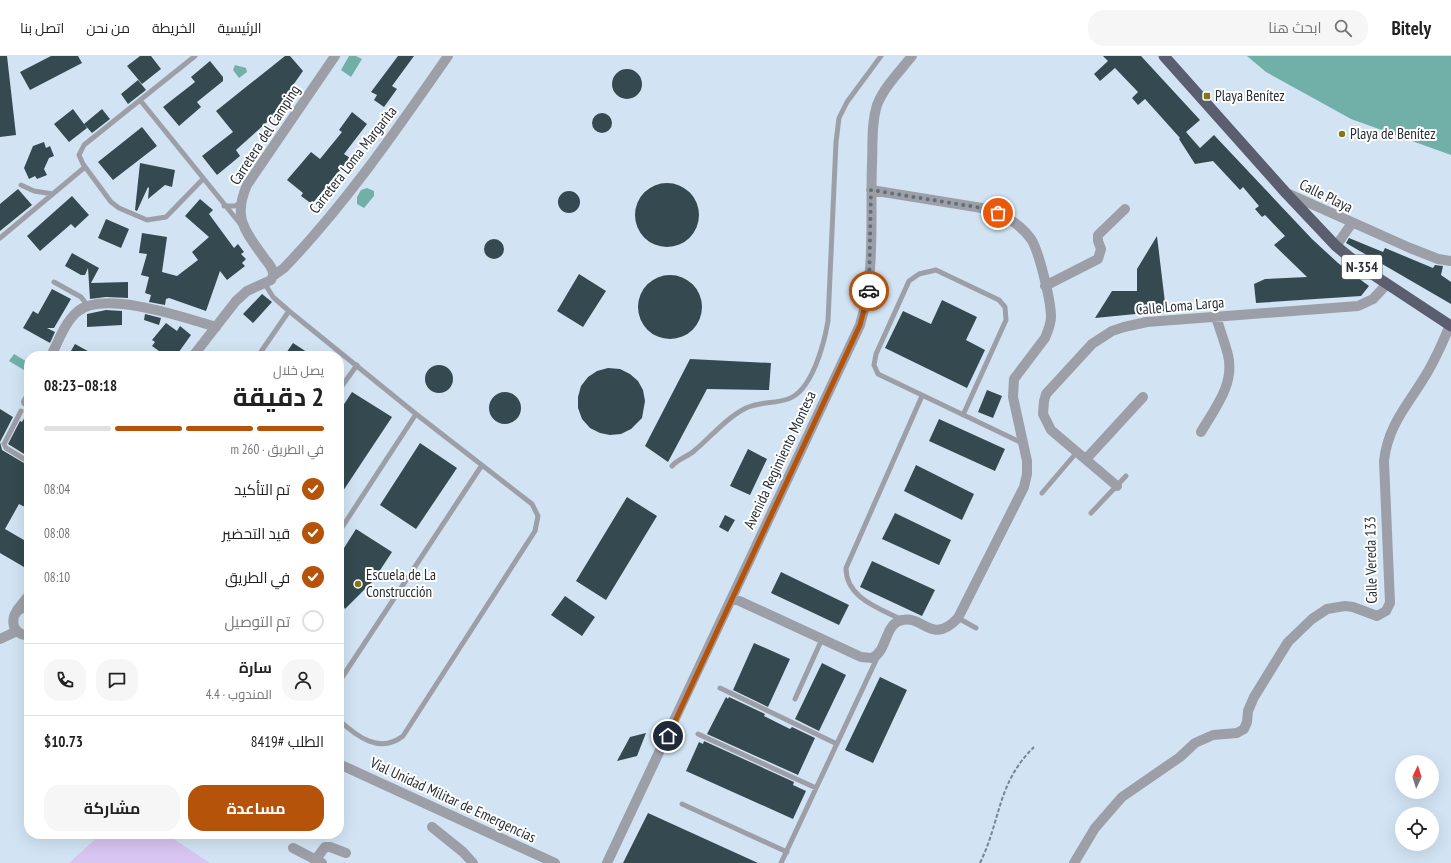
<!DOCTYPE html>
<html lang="ar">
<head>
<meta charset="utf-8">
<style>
	:root { --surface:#fff; --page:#f6f6f6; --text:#222; --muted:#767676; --line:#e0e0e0; --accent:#b45309 }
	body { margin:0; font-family:"PT Sans Narrow",Cairo,sans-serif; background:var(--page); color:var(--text); direction:rtl; height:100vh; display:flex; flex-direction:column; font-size:15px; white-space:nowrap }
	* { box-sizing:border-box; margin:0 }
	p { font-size:13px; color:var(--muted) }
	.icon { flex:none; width:22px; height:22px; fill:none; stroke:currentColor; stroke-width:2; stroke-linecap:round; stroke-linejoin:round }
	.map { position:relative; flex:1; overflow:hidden; direction:ltr }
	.sheet { position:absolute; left:24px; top:295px; width:320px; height:488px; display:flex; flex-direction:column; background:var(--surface); border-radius:16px; box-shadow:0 4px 16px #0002; direction:rtl }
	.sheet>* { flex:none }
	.needle { width:26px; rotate:4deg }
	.buttons { position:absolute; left:1395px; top:699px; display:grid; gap:8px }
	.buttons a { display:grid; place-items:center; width:44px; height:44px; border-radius:50%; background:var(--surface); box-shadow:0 4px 16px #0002; font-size:20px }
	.pin { position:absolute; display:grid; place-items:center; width:34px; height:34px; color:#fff; margin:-17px; border:2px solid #fff; border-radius:50%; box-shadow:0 1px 4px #0007 }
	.courier { position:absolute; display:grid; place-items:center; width:40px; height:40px; margin:-20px; border:3px solid #b45309; border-radius:50%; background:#fff; color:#222; box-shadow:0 1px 5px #0007 }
	.head em { font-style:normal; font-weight:700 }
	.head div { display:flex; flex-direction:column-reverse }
	.head { display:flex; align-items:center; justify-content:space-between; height:68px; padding:0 20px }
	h1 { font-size:26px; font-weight:700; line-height:30px }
	.bar { display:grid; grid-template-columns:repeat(4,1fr); gap:6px 4px; align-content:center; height:48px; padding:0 20px }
	.bar i { height:5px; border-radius:3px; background:var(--line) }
	.bar .current { background:var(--accent) }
	.bar p { grid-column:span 4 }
	.line { display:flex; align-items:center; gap:10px; padding:0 20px; border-top:1px solid var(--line) }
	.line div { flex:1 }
	.round { display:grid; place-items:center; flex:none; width:42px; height:42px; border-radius:16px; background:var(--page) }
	ol { padding:0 20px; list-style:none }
	li { display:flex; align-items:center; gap:12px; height:44px }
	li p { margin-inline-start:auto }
	li .icon { padding:4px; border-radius:50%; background:var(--accent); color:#fff; stroke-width:4 }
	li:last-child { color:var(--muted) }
	li i { width:22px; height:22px; border:2px solid var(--line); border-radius:50% }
	.cta { display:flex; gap:8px; margin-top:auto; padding:8px 20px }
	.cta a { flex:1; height:46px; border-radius:16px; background:var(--accent); color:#fff; font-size:16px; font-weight:700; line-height:46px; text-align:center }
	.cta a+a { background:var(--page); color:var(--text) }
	header { display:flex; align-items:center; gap:24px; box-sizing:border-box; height:56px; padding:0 20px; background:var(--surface); border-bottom:1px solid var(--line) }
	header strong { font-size:19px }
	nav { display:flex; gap:22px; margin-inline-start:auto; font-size:14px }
	.search { width:280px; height:36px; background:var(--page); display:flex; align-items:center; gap:10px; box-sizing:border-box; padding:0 14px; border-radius:16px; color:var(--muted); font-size:15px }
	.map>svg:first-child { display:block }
	.green { fill:#d8c5f1 }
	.water { fill:#70b0a9 }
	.building { fill:#344a50 }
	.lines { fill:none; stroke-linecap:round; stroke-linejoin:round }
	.path { stroke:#798590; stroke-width:2; stroke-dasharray:4 2; stroke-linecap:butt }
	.service { stroke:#9d9fa8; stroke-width:5 }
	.minor { stroke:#9d9fa8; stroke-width:10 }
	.trunk { stroke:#5a5e6e; stroke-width:11 }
	.done { stroke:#636e77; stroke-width:4; stroke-dasharray:0 7.2 }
	.route { stroke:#b45309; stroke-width:5 }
	.poi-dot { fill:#85771b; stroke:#fff; stroke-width:1.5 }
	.labels { text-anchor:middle; stroke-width:4; stroke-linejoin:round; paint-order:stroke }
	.shield { fill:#fff; stroke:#686d71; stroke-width:1 }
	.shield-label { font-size:14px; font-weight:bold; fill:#272e34 }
	.poi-label { font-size:15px; fill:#272e34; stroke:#fff; text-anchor:start }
	.street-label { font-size:15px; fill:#272e34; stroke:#fff }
</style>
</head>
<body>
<header>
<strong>Bitely</strong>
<div class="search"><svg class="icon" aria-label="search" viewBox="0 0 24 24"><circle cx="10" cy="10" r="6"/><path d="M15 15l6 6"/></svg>ابحث هنا</div>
<nav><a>الرئيسية</a><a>الخريطة</a><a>من نحن</a><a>اتصل بنا</a></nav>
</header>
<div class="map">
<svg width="1451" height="807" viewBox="0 0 1451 807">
	<rect width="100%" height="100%" fill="#d2e4f4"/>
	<path class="green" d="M101,778H166L210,807H69Z"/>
	<path class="water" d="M349,0H356L362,3L351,21L341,14Z
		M1247,0H1451V99L1351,63L1266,16Z
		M235,9L246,12L247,16L239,22L233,14Z
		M367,132L374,135V140L364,152L357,148V141L361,134Z
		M14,298L29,307L24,314L9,305Z"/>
	<path class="building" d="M0,0H7L16,79L0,81Z
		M51,0H78L82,7L30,34L20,16Z
		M140,0H151L161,13L142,28L127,10Z
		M285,0H290L303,15L284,42L288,47L236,94L240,100L217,119L202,100L233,76L216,55Z
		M398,0H414L392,30L397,33L384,51L374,44L377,39L371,36Z
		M1103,0H1141L1200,64L1186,76L1200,92L1214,79L1312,183L1338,207L1369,230L1361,240L1256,247L1254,228L1265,223L1307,221L1274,189L1285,180L1265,159L1262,161L1255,153L1259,150L1243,131L1240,134L1213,105L1195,108L1179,83L1180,82L1145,43L1138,49L1132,42L1138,36L1115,12L1100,25L1094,18L1108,5Z
		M210,5L223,21V25L197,46L201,51L179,70L163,51L195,26L191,21Z
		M612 28a15 15 0 1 1 30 0a15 15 0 1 1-30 0Z
		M138,24L146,34L128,48L121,38Z
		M73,53L84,68L102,53L110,63L92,77L84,68L87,72L69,86L54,68Z
		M352,56L367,68L344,98L350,102L312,148L301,140L303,137L287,124L311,96L320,103L342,76L339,74Z
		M592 67a10 10 0 1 1 20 0a10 10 0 1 1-20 0Z
		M142,71L157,90L113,124L98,106Z
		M44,86L46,92L50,90L54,100L49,102L44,113L47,119L37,123L35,120L29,123L24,112L33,90Z
		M140,107L175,114L172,131L165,129L148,143L149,132L148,131L137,155L135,154Z
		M635 159a32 32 0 1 1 64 0a32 32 0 1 1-64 0Z
		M18,133L32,149L0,175V148Z
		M558 146a11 11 0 1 1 22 0a11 11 0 1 1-22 0Z
		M72,140L89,159L75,172L71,168L40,195L27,180Z
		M200,143L213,154L209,158L234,192L238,188L244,196L241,198L246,203L242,207L245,210L227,224L220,215L206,255L169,242L166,243L165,249L149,246L151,239L145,237L149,221L141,219L147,198L139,197L142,177L167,181L162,216L177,220L198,204L192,196L209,181L185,160Z
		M106,163L129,173L121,192L98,182Z
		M1157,180L1166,255L1095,262L1112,235H1137V213Z
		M1349,182L1383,196L1385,192L1433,212L1435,209L1443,210L1441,219L1451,226V248L1346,187Z
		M484 193a10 10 0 1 1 20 0a10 10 0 1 1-20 0Z
		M72,197L99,212L91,227L128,226V242L106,241L90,243L88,212L85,219H81L65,210Z
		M579,218L606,235L583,271L557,255Z
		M638 251a32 32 0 1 1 64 0a32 32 0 1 1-64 0Z
		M52,233L71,243L54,272H47L55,276L50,287L23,272L33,255L38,258Z
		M262,238L272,246L253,267L243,258Z
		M942,244L977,261L966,284L985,294L967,332L885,292L903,255L931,268Z
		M106,254L122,255V269L87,271V258Z
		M145,258L161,262L159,269L144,264Z
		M166,267L177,275L180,270L191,279L176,300H166L152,290L155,286L152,284Z
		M293,287L313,300H284Z
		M75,288L97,300H68Z
		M690,303L771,307L769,334L707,333L668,406L645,390Z
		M425 323a14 14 0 1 1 28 0a14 14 0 1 1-28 0Z
		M608,312L620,313L630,318L638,325L643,334L645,345L642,362L631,373L621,378L610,379L600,377L590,372L582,363L578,352V341L581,330L588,321L597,315Z
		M987,334L1002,340L993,362L978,356Z
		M489 352a16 16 0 1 1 32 0a16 16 0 1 1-32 0Z
		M352,336L392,361L339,441V356Z
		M0,353L13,361L0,386L2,394L29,410V453L19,448L5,473L29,487V502L24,511L0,497Z
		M29,354V401L8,388L20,365L22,366Z
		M939,363L1005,393L995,415L929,385Z
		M420,387L457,412L416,473L380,449Z
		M748,393L767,403L750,439L730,430Z
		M916,409L974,438L962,464L904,435Z
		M627,441L657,460L606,544L576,525Z
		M895,457L951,484L939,509L882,483Z
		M725,459L735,464L728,476L719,471Z
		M356,473L392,496L373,525L345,553L339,542V500Z
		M872,505L935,534L922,560L860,531Z
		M781,516L849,549L839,569L771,537Z
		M565,540L595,561L582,580L551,559Z
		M754,587L790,603L768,651L733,634Z
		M822,607L846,619L819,675L795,663Z
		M880,621L907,634L873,707L845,694Z
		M726,641L728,643L729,641L765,658L764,660L790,673L792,671L815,682L798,719L707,678Z
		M646,677L637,700L617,705L630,681Z
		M704,685L794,726L793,729L806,735L793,763L686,715L699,686L703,688Z
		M648,757L758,807H623Z"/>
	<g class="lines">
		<path class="path" d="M980,807C1001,764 997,727 1034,691"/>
		<path class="service" d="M195,0L84,89L79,99L83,108L111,146L119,152L147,164L166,161L203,123
			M140,44L242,170
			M21,129L34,135L53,138
			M224,150H235L241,146
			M0,182L85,111
			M54,226L81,241L88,250
			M265,228L273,241L289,255L416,358L532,448L538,460L535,475L403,680C380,698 357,681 339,664
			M258,300L289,255
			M339,334L357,309
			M21,355L4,388L6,392L29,406
			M963,359L1006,264L1005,251L999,244L936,214L919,218L909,225L876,298L874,309L878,318L1022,387
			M672,410C678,403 687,401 694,395C711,381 726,362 746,352C762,345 774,348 788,343C812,335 824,288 828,265L836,86L839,62L847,46L881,0
			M1042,437L1077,396
			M1091,457L1126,420
			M339,476L416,358
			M958,562L976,572
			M902,564C879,552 846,542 846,512L922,340
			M339,626L482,409
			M720,632L837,688
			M795,643L822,583
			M698,678L816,732
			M682,748L787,796
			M781,807L878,600"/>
		<path class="minor" d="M1289,138L1410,192L1438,203L1451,205
			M1336,190L1352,167
			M273,220C274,213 269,208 265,203C246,176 232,163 247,129L335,0
			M1045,230L1098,203L1101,193L1098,185V179L1125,153
			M51,300C58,286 65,266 77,256C103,233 186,262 216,271
			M193,300L236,245L247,235L271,224L273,220L284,212C346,148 397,73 448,0
			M26,346L29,341
			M1201,376C1215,352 1235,328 1228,299C1225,287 1220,274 1216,261
			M1086,403L1143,341
			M1117,430L1051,374L1043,358L1044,345L1046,338L1092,288L1112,275L1124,271L1147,266L1358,250L1373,243L1387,228
			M733,542L861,601L872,602C888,595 884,568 902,564C924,559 931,590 958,562L1024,431L1027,418V405L1013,341L1014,323L1045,282C1048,275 1051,268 1051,261C1051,245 1039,195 1031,183C1020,168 1005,159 988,153L871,134
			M29,551C8,550 8,581 29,579
			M17,554L29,539
			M0,583L17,575
			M339,708L555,807
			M432,771L463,796L473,807
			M293,792L322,807
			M316,803L325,791H330L346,797
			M607,807L860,269C876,217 870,160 872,107C873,88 871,68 877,49C884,31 900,15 912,0
			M1074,807L1095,772L1122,741L1180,701L1195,687L1213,679L1237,677L1244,673L1247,666L1248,655L1254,641L1288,586L1312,563L1327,553L1345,550L1353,551L1377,560L1386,555L1390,547L1384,405C1388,368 1409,348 1427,317C1436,302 1443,286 1450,269"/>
		<path class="trunk" d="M1164,0L1286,137L1336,190L1363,212L1451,270"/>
	</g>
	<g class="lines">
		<path class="done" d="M869,235L871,134L988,153L998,157"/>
		<path class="route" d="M668,680L860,269L869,235"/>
	</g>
	<g class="poi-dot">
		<rect x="1203" y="36" width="8" height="8" rx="2"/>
		<circle cx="1342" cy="78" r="4"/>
		<circle cx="358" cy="528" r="4"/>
	</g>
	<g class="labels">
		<rect class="shield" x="1342" y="199" width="40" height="24" rx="3"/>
		<g class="shield-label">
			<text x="1362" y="216">N-354</text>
		</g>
		<g class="poi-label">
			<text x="1215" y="45">Playa Benítez</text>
			<text x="1350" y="83">Playa de Benítez</text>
			<text x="366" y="524">Escuela de La<tspan x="366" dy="17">Construcción</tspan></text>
		</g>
		<g class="street-label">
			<text transform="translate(265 79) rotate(-57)" y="5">Carretera del Camping</text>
			<text transform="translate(353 104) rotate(-52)" y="5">Carretera Loma Margarita</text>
			<text transform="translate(1326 140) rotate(26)" y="5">Calle Playa</text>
			<text transform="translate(1180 250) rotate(-5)" y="5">Calle Loma Larga</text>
			<text transform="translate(780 404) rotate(-65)" y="5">Avenida Regimiento Montesa</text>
			<text transform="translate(1371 504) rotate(-91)" y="5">Calle Vereda 133</text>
			<text transform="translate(453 744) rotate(25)" y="5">Vial Unidad Militar de Emergencias</text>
		</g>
	</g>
</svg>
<div class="buttons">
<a><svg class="needle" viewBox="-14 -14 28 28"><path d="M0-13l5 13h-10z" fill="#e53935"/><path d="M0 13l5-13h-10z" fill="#767676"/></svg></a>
<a><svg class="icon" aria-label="locate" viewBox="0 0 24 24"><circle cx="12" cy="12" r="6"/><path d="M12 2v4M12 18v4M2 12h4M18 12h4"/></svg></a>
</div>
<div class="pin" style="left:998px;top:157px;background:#ea580c"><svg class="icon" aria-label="bag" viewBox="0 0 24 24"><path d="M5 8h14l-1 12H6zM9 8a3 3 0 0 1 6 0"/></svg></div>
<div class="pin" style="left:668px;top:680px;background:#1f2937"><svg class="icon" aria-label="home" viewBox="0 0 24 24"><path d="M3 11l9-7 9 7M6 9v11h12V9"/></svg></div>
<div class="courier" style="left:869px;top:235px"><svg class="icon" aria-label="car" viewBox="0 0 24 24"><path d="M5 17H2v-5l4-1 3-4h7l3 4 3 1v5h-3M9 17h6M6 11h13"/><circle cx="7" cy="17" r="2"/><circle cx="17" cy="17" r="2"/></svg></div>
<section class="sheet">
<div class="head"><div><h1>2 دقيقة</h1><p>يصل خلال</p></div><em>08:18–08:23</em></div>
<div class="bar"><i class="current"></i><i class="current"></i><i class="current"></i><i></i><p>في الطريق · 260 m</p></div>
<ol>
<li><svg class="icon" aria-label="check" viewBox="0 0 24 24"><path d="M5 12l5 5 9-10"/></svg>تم التأكيد<p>08:04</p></li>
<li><svg class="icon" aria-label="check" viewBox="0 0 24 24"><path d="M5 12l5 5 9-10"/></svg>قيد التحضير<p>08:08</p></li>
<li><svg class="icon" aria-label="check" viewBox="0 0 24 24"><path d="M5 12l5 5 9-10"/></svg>في الطريق<p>08:10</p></li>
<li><i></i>تم التوصيل</li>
</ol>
<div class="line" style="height:72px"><a class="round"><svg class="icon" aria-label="person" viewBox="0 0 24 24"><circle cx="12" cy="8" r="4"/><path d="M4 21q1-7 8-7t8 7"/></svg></a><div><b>سارة</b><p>المندوب · 4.4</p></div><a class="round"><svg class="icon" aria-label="chat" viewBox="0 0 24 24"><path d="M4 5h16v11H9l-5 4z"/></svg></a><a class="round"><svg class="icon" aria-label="phone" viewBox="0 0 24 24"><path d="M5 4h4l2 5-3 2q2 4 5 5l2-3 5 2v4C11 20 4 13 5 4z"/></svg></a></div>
<div class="line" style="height:52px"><div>الطلب #8419</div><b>$10.73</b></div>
<div class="cta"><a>مساعدة</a><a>مشاركة</a></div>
</section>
</div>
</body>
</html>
